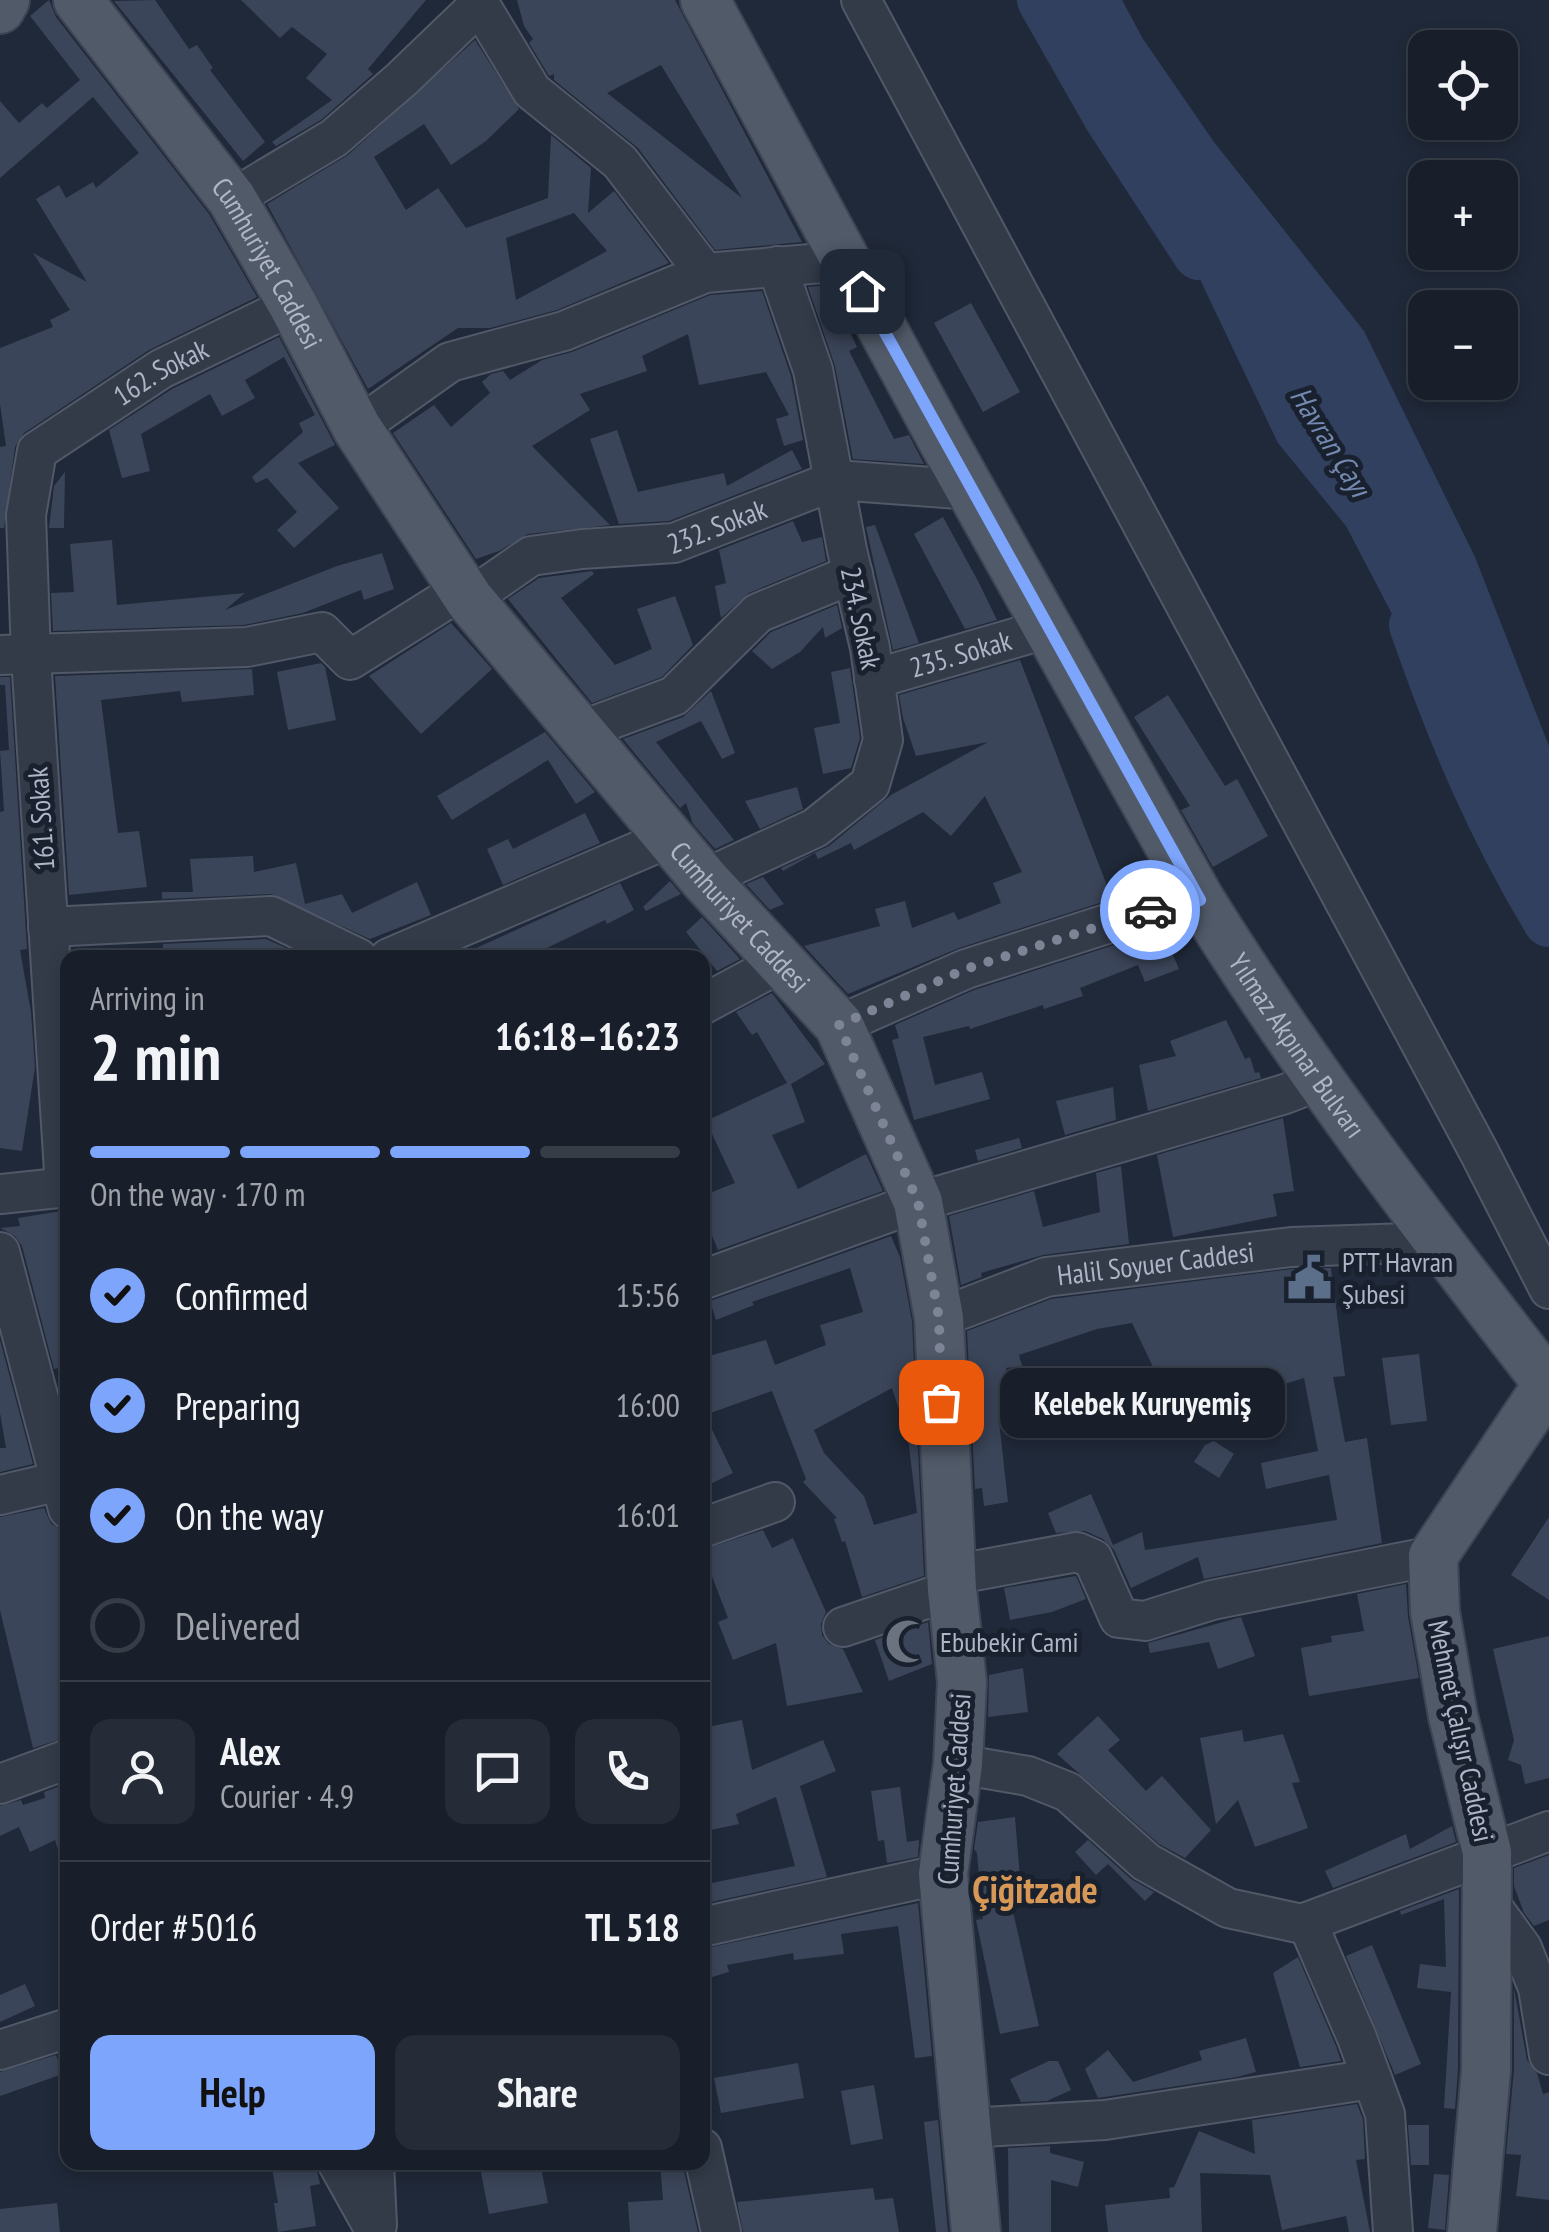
<!DOCTYPE html>
<html lang="en">
<head>
<meta charset="utf-8">
<style>
	:root { --surface:#181f2b; --page:#252c37; --text:#f1f3f6; --muted:#9fa2a9; --line:#363d47; --accent:#7da5fc }
	body { margin:0; font-family:"PT Sans Narrow",sans-serif; background:var(--page); color:var(--text); height:100vh; display:flex; flex-direction:column; font-size:38px; white-space:nowrap }
	* { box-sizing:border-box; margin:0 }
	p { font-size:32px; color:var(--muted) }
	.icon { flex:none; width:55px; height:55px; fill:none; stroke:currentColor; stroke-width:2; stroke-linecap:round; stroke-linejoin:round }
	.map { position:relative; flex:1; overflow:hidden }
	.side { position:absolute; left:60px; top:950px; width:650px; height:1220px; display:flex; flex-direction:column; background:var(--surface); border-radius:20px; box-shadow:0 5px 15px #0003,0 0 0 2px var(--line) }
	.side>* { flex:none }
	.buttons { position:absolute; left:1408px; top:30px; display:grid; gap:20px }
	.buttons a { display:grid; place-items:center; width:110px; height:110px; border-radius:20px; background:var(--surface); box-shadow:0 5px 15px #0003,0 0 0 2px var(--line); font-size:50px }
	.pin { position:absolute; display:grid; place-items:center; width:85px; height:85px; color:#fff; margin:-42px; border-radius:20px; box-shadow:0 5px 15px #0006 }
	.courier { position:absolute; display:grid; place-items:center; width:100px; height:100px; margin:-50px; border:8px solid #7da5fc; border-radius:50%; background:#fff; color:#222; box-shadow:0 2px 12px #0007 }
	.bubble { position:absolute; height:70px; border-radius:20px; background:var(--surface); box-shadow:0 5px 15px #0003,0 0 0 2px var(--line); font-size:32px; font-weight:700; line-height:70px; text-align:center }
	.head em { font-style:normal; font-weight:700 }
	.head div { display:flex; flex-direction:column-reverse }
	.head { display:flex; align-items:center; justify-content:space-between; height:170px; padding:0 30px }
	h1 { font-size:65px; font-weight:700; line-height:75px }
	.bar { display:grid; grid-template-columns:repeat(4,1fr); gap:15px 10px; align-content:center; height:120px; padding:0 30px }
	.bar i { height:12px; border-radius:8px; background:var(--line) }
	.bar .on { background:var(--accent) }
	.bar p { grid-column:span 4 }
	.line { display:flex; align-items:center; gap:25px; padding:0 30px; border-top:2px solid var(--line) }
	.line div { flex:1 }
	.round { display:grid; place-items:center; flex:none; width:105px; height:105px; border-radius:20px; background:var(--page) }
	ol { padding:0 30px; list-style:none }
	li { display:flex; align-items:center; gap:30px; height:110px }
	li p { margin-inline-start:auto }
	li .icon { padding:10px; border-radius:50%; background:var(--accent); color:#111; stroke-width:4 }
	li:last-child { color:var(--muted) }
	li i { width:55px; height:55px; border:5px solid var(--line); border-radius:50% }
	.primary-button { display:flex; gap:20px; margin-top:auto; padding:20px 30px }
	.primary-button a { flex:1; height:115px; border-radius:20px; background:var(--accent); color:#111; font-size:40px; font-weight:700; line-height:115px; text-align:center }
	.primary-button a+a { background:var(--page); color:var(--text) }
	.map>svg:first-child { display:block }
	.water { fill:#31405f }
	.lines { fill:none; stroke-linecap:round; stroke-linejoin:round }
	.river { stroke:#31405f; stroke-width:52 }
	.building { fill:#3b4559; fill-rule:evenodd }
	.minor-casing { stroke:#515867; stroke-width:42 }
	.major-casing { stroke:#3d4453; stroke-width:52 }
	.minor { stroke:#333b49; stroke-width:38 }
	.major { stroke:#515a69; stroke-width:48 }
	.done { stroke:#7c8495; stroke-width:10; stroke-dasharray:0 18 }
	.route { stroke:#7da5fc; stroke-width:12 }
	.labels { text-anchor:middle; stroke-width:10; stroke-linejoin:round; paint-order:stroke }
	.street-label { font-size:28px; fill:#aeb5c6; stroke:#19202e }
	.poi-label { font-size:28px; fill:#aeb5c6; stroke:#19202e; text-anchor:start }
	.water-label { font-size:30px; font-style:italic; fill:#7489b0; stroke:#19202e }
	.district-label { font-size:38px; font-weight:bold; fill:#d79857; stroke:#19202e }
</style>
</head>
<body>
<div class="map">
<svg width="1549" height="2232" viewBox="0 0 1549 2232">
	<rect width="100%" height="100%" fill="#202939"/>
	<path class="water" d="M1038,0H1122L1143,39L1214,142L1364,331L1475,557L1549,746V917L1500,791L1402,633L1346,526L1278,443L1156,187L1082,88Z"/>
	<g class="lines">
		<path class="river" d="M1043,0L1109,116L1199,254
			M1415,625C1451,729 1492,827 1549,921"/>
	</g>
	<path class="building" d="M49,0L56,17L209,214L257,297L149,350L24,433L15,447L4,528H0V447L6,446L0,404V348L53,327L50,320L70,310L33,253L87,282L36,199L59,185L66,198L93,182L96,188L139,153L93,97L0,178V101L19,123L42,103L47,108L80,80L30,16Z
		M155,0L189,49L197,45L213,68L210,70L265,142L243,161L114,1Z
		M241,0H426L368,69L373,74L321,120L276,146L272,142L332,100L306,78L327,54L292,27L280,38Z
		M517,0H675L802,242L715,250L638,148L554,80V74L549,76L529,43L533,39L524,26ZM661,65L742,198L607,93Z
		M475,40L519,109L486,141L451,165L424,124L374,157L406,210L438,188L466,228L548,198L551,135L591,168L588,213L614,191L669,263L557,310L490,328H458L368,389L267,204L348,155ZM574,213L607,251L516,300L506,238Z
		M828,285L857,347L849,351L894,439L909,435L924,464L853,459L835,366L808,287Z
		M762,291L791,376L803,440L784,446L776,419L789,415L766,372L699,385L688,334L642,356L647,371L580,394L590,410L532,446L610,525L528,534L499,551L476,559L393,433L434,405L451,427L490,393L482,382L491,374L503,371L510,380L542,360L572,352L710,295Z
		M971,303L1020,392L983,412L934,323Z
		M279,337L335,445L298,463L339,508L294,548L277,530L297,512L267,478L256,483L252,477L303,432L299,423L315,415L284,357L245,380L255,398L222,416L210,394L141,434L150,471L122,478L109,430L172,389Z
		M617,430L638,492L724,473L727,486L792,450L802,469L669,521L619,524L590,439Z
		M65,472L64,528H49L54,486Z
		M943,517L978,581L997,620L965,629L914,534Z
		M793,521L802,542L822,537L826,561L749,593L721,618L715,586L726,583L719,550Z
		M875,525L919,643L893,650L866,527Z
		M112,540L117,605L245,593L225,610L337,566L382,553L394,589L364,600L361,590L303,613L244,625L53,631L51,593L74,592L70,544Z
		M592,571L594,574L561,598L615,665L652,649L637,609L675,596L693,645L662,677L592,703L508,599L539,578Z
		M837,605L842,628L825,638L823,627L800,652L772,669L752,651L771,632Z
		M451,623L492,669L421,734L369,676Z
		M1020,660L1111,896L1109,900L959,948L848,994L804,946L880,926L875,909L905,901L912,928L954,912L958,920L1001,903L993,883L1022,872L985,796L951,836L923,812L854,850L851,843L818,859L815,853L783,871L781,868L829,846L891,795L988,742L916,756L903,718L899,695Z
		M321,663L325,667L336,720L288,730L277,672Z
		M850,668L860,738L851,768L823,774L814,728L840,723L831,672Z
		M252,669L254,695L182,702L180,691L101,700L118,833L139,831L147,887L69,895L55,676Z
		M0,677H10L27,949L20,950L31,1012L35,1067L22,1151L0,1148V812L4,811L0,751L9,750L5,685H0Z
		M711,691L735,753L722,759L701,721L656,742L734,840L715,849L693,824L686,803L680,808L623,739L683,717Z
		M1168,695L1225,786L1237,779L1268,836L1213,867L1181,810L1190,806L1134,717Z
		M545,732L595,792L576,804L548,760L452,820L437,796Z
		M797,787L803,809L760,829L745,801Z
		M585,813L600,843L503,885L487,849L508,839L513,849Z
		M253,856L254,872L296,863L305,904L342,894L352,913L417,882L431,915L370,939L271,894L162,899V892H193L190,859Z
		M763,877L784,904L770,910L746,884Z
		M670,881L681,894L646,911L643,907Z
		M620,883L634,910L607,924L605,920L526,958H454Z
		M702,917L740,959L717,971L686,932Z
		M1158,931L1165,950L1170,948L1179,969L1145,982L1138,965L1080,988L1083,996L1044,1009L1043,1005L970,1029L969,1026L923,1037L935,1085L982,1072L990,1099L914,1120L892,1040L899,1038L895,1025L974,990Z
		M266,939L286,948L217,949V958H163V944Z
		M772,993L825,1064L791,1084L805,1122L772,1135L798,1189L866,1154L883,1191L718,1250L708,1226L702,1228V1196L735,1183L706,1121L787,1083L757,1032L752,1035L736,1012Z
		M1226,1020L1245,1059L1250,1057L1255,1073L1259,1072L1261,1078L1148,1111L1139,1065L1176,1056L1170,1041Z
		M1113,1087L1116,1120L1065,1135L1056,1101Z
		M1283,1118L1294,1191L1273,1194L1277,1216L1173,1237L1157,1155Z
		M1019,1138L1022,1148L978,1161L975,1150Z
		M1121,1166L1129,1244L1043,1255L981,1273L982,1277L961,1285L949,1216L1034,1191L1043,1227L1100,1212L1096,1173Z
		M68,1210V1243L60,1245L68,1274V1366L54,1369L22,1246L15,1236L0,1228L20,1226L18,1218Z
		M891,1236L900,1257L912,1321L924,1576L862,1597L845,1541L842,1542L834,1519L837,1518L803,1482L806,1479L772,1391L705,1415L733,1473L702,1488V1343L709,1356L766,1340L775,1365L826,1345L820,1325L863,1312L850,1268L752,1302L754,1305L716,1320L710,1301ZM892,1388L908,1438L917,1513L874,1525L864,1496L824,1453L814,1430Z
		M1331,1268L1345,1376L1333,1377L1345,1442L1367,1438L1382,1543L1204,1579L1198,1557L1131,1588L1114,1550L1103,1539L1085,1531L1056,1533L1048,1513L1091,1494L1113,1545L1142,1532L1145,1550L1337,1520L1329,1475L1266,1489L1261,1463L1318,1451L1304,1378L1177,1417L1132,1323L1097,1329L1019,1355L1022,1366L1006,1368L1014,1410L998,1412L1008,1502L984,1506L982,1488L975,1489L967,1331L1051,1299L1293,1269Z
		M0,1340L33,1464L0,1472V1448H6L0,1413Z
		M1419,1354L1427,1421L1391,1425L1382,1358Z
		M1214,1441L1234,1454L1219,1478L1194,1462L1205,1445Z
		M44,1508L51,1524L65,1531L68,1540V1737L33,1748L0,1610V1517Z
		M1549,1517V1600L1511,1575Z
		M763,1530L772,1548L793,1538L826,1612L821,1624L822,1635L829,1644L843,1649L863,1692L787,1706L776,1643L733,1660L718,1622L728,1618L702,1550Z
		M1076,1576L1086,1599L1052,1612L1010,1620L1004,1588Z
		M1406,1584L1408,1617L1419,1678L1309,1696L1301,1648L1332,1642L1331,1636L1364,1631L1357,1594Z
		M1241,1617L1255,1656L1218,1669L1209,1642L1150,1653L1148,1643Z
		M928,1622L932,1664L889,1681L875,1640Z
		M1549,1636V1778L1525,1784L1521,1765L1508,1760L1514,1740L1493,1649Z
		M1023,1668L1028,1712L988,1717L989,1675Z
		M1098,1716L1120,1740L1108,1750L1146,1791L1162,1776L1211,1830L1185,1858L1159,1844L1057,1754Z
		M742,1720L752,1770L823,1740L836,1771L800,1786L827,1877L702,1904V1885L795,1866L776,1797L736,1814L739,1824L702,1832V1728Z
		M1242,1730L1244,1742L1283,1734L1300,1782L1292,1783L1308,1828L1255,1847L1238,1800L1216,1824L1200,1738Z
		M68,1783V1852L59,1853L55,1840L30,1852L19,1827L0,1836V1806L21,1800L23,1805L45,1798L44,1792Z
		M900,1787L907,1842L919,1840L918,1857L887,1863L884,1840L878,1841L871,1791Z
		M1015,1817L1022,1902L1011,1903L1039,2026L1000,2034L976,1920L983,1919L977,1853L974,1849L978,1822Z
		M1452,1826L1456,1842L1333,1888L1325,1871L1406,1834L1410,1849Z
		M1088,1840L1131,1879L1154,1892L1145,1901L1108,1864L1096,1875L1075,1852Z
		M1549,1855V1920L1534,1926L1524,1913L1514,1886V1868Z
		M1459,1889L1458,2069L1455,2109L1444,2108L1451,1992L1417,1988L1420,1964L1446,1967L1444,1899L1401,1915L1400,1911Z
		M918,1903L932,2056L915,2058L898,1926L841,1934L844,1954L794,1960L793,1953L727,1965L729,1972L702,1980V1949Z
		M1372,1945L1421,2064L1395,2075L1346,1956Z
		M1298,1957L1336,2046L1341,2061L1300,2067L1273,1973Z
		M25,1984L35,2006L0,2022V1995Z
		M1514,1988L1527,2060L1537,2073L1543,2094L1549,2092V2200L1516,2196L1521,2155L1506,2154L1514,2070Z
		M1246,2038L1256,2072L1237,2077L1098,2098L1085,2069L1108,2050L1133,2082L1202,2060L1199,2051Z
		M56,2055L63,2074L0,2096V2072Z
		M1049,2061H1058L1071,2090L1047,2101L1021,2102L1010,2079Z
		M798,2063L804,2098L721,2113L714,2078Z
		M874,2085L883,2139L851,2145L841,2091Z
		M1357,2104L1363,2119L1365,2159L1356,2160L1370,2232H1349L1346,2216L1282,2230L1270,2175L1200,2173L1202,2232H1108L1105,2205L1170,2198L1169,2188L1174,2187L1199,2131L1255,2154L1252,2120Z
		M938,2120L948,2232H936L924,2122Z
		M1408,2125H1429V2165H1411Z
		M1050,2146V2153L1084,2162L1078,2187L1051,2180V2232H1009L1008,2148Z
		M315,2162L320,2184L310,2186L316,2226L278,2232L274,2203H278L272,2168Z
		M479,2162H540L548,2203L489,2214Z
		M660,2162H682L698,2232H630L628,2202L663,2200Z
		M1434,2174L1449,2175L1445,2230L1428,2228Z
		M873,2188L875,2200L893,2198L899,2232H743L737,2202Z
		M57,2203L60,2232H0V2209Z"/>
	<g class="lines">
		<defs>
			<g id="minor">
				<path d="M477,0L532,91L620,162L705,273"/>
				<path d="M861,0L1479,1152L1549,1289"/>
				<path d="M232,199L334,138L402,79L479,5"/>
				<path d="M357,428L450,362L564,331L705,273L846,261"/>
				<path id="s1" d="M469,599L531,556L582,549L674,543L836,480L972,490"/>
				<path d="M0,655L247,647L322,632L350,660L463,589"/>
				<path id="s2" d="M874,679L1049,628"/>
				<path d="M580,731L674,696L758,613L853,574"/>
				<path d="M704,879L815,828L870,784L883,740L870,648L847,550L813,370L777,266"/>
				<path d="M48,927L271,916L358,958"/>
				<path d="M389,958L669,838"/>
				<path d="M702,1005L780,963"/>
				<path d="M839,1025L966,969L1163,906L1200,900"/>
				<path id="s3" d="M65,1187L31,657L26,515L37,451L161,369L293,305"/>
				<path d="M0,1194L68,1187"/>
				<path d="M0,1252L68,1509"/>
				<path d="M702,1280L918,1202L1285,1094L1321,1080"/>
				<path id="s4" d="M939,1318L1046,1277L1291,1247L1438,1242"/>
				<path d="M0,1495L68,1479"/>
				<path d="M702,1528L775,1502"/>
				<path d="M952,1575L1077,1552L1093,1559L1119,1618L1145,1621L1212,1600L1433,1556"/>
				<path d="M843,1627L952,1590"/>
				<path d="M958,1764L1028,1776L1068,1792L1146,1862L1228,1908L1302,1924L1549,1831"/>
				<path d="M0,1784L68,1759"/>
				<path d="M1485,1897L1522,1948L1538,1988L1549,2055"/>
				<path d="M1307,1922L1357,2038L1385,2114L1393,2232"/>
				<path d="M702,1927L943,1874"/>
				<path d="M0,2050L68,2028"/>
				<path d="M967,2128L1105,2120L1372,2079"/>
				<path d="M702,2148L721,2232"/>
				<path d="M337,2162L376,2232"/>
				<path d="M374,2162L377,2225"/>
			</g>
			<g id="major">
				<path id="s5" d="M78,0L232,199L293,305L357,428L469,599L704,879L839,1025L918,1202L939,1318L952,1590L962,1682L958,1764L943,1874L976,2232"/>
				<path id="s6" d="M705,0L942,439L1200,900C1305,1069 1427,1228 1549,1385"/>
				<path d="M0,9L5,0"/>
				<path d="M1472,2232L1486,2070L1487,1852L1453,1716L1435,1612L1433,1556L1549,1383"/>
			</g>
		</defs>
		<use href="#minor" class="minor-casing"/>
		<use href="#major" class="major-casing"/>
		<use href="#minor" class="minor"/>
		<use href="#major" class="major"/>
	</g>
	<g class="lines">
		<path class="done" d="M941,1402L939,1318L918,1202L839,1025L966,969L1150,910"/>
		<path class="route" d="M862,291L1200,900L1150,910"/>
	</g>
	<defs>
		<symbol id="civic-bare" viewBox="-9 -9 18 18"><path d="M-.6-6.5H3V-4.5H.6V-3L4-1V1h2V6H-6V1h2V-1L-.6-3ZM-1.2 2.5V6h2.4V2.5Z" fill="#5c6f8a" stroke="#19202e" stroke-width="2.5" paint-order="stroke"/></symbol>
		<symbol id="mosque-bare" viewBox="-9 -9 18 18"><path d="M3.5-4.9A6 6 0 1 0 3.5 4.9A5 5 0 1 1 3.5-4.9Z" fill="#6b7280" stroke="#19202e" stroke-width="2.5" paint-order="stroke"/></symbol>
	</defs>
	<g fill-rule="evenodd">
		<use href="#civic-bare" x="1278" y="1246" width="63" height="63"/>
		<use href="#mosque-bare" x="876" y="1610" width="63" height="63"/>
	</g>
	<g class="labels">
		<g class="street-label">
			<text dy="10" stroke="none"><textPath href="#s5" startOffset="325">Cumhuriyet Caddesi</textPath></text>
			<text dy="10" stroke="none"><textPath href="#s3" startOffset="885">162. Sokak</textPath></text>
			<text dy="10" stroke="none"><textPath href="#s1" startOffset="265">232. Sokak</textPath></text>
			<text transform="translate(861 618) rotate(78)" y="10">234. Sokak</text>
			<text dy="10" stroke="none"><textPath href="#s2" startOffset="90">235. Sokak</textPath></text>
			<text transform="translate(41 819) rotate(-94)" y="10">161. Sokak</text>
			<text dy="10" stroke="none"><textPath href="#s5" startOffset="1135">Cumhuriyet Caddesi</textPath></text>
			<text dy="10" stroke="none"><textPath href="#s6" startOffset="1202">Yılmaz Akpınar Bulvarı</textPath></text>
			<text dy="10" stroke="none"><textPath href="#s4" startOffset="225">Halil Soyuer Caddesi</textPath></text>
			<text transform="translate(1461 1731) rotate(78)" y="10">Mehmet Çalışır Caddesi</text>
			<text transform="translate(954 1789) rotate(-86)" y="10">Cumhuriyet Caddesi</text>
		</g>
		<g class="poi-label">
			<text x="1342" y="1272">PTT Havran<tspan x="1342" dy="32">Şubesi</tspan></text>
			<text x="940" y="1652">Ebubekir Cami</text>
		</g>
		<g class="water-label">
			<text transform="translate(1330 442) rotate(58)" y="10">Havran Çayı</text>
		</g>
		<g class="district-label">
			<text x="1035" y="1903">Çiğitzade</text>
		</g>
	</g>
</svg>
<div class="buttons">
<a><svg class="icon" aria-label="locate" viewBox="0 0 24 24"><circle cx="12" cy="12" r="6"/><path d="M12 2v4M12 18v4M2 12h4M18 12h4"/></svg></a>
<a>+</a>
<a>−</a>
</div>
<div class="pin" style="left:941px;top:1402px;background:#ea580c"><svg class="icon" aria-label="bag" viewBox="0 0 24 24"><path d="M5 8h14l-1 12H6zM9 8a3 3 0 0 1 6 0"/></svg></div>
<div class="pin" style="left:862px;top:291px;background:#1f2937"><svg class="icon" aria-label="home" viewBox="0 0 24 24"><path d="M3 11l9-7 9 7M6 9v11h12V9"/></svg></div>
<div class="courier" style="left:1150px;top:910px"><svg class="icon" aria-label="car" viewBox="0 0 24 24"><path d="M5 17H2v-5l4-1 3-4h7l3 4 3 1v5h-3M9 17h6M6 11h13"/><circle cx="7" cy="17" r="2"/><circle cx="17" cy="17" r="2"/></svg></div>
<div class="bubble" style="left:1000px;top:1368px;width:285px">Kelebek Kuruyemiş</div>
<section class="side">
<div class="head"><div><h1>2 min</h1><p>Arriving in</p></div><em>16:18–16:23</em></div>
<div class="bar"><i class="on"></i><i class="on"></i><i class="on"></i><i></i><p>On the way · 170 m</p></div>
<ol>
<li><svg class="icon" aria-label="check" viewBox="0 0 24 24"><path d="M5 12l5 5 9-10"/></svg>Confirmed<p>15:56</p></li>
<li><svg class="icon" aria-label="check" viewBox="0 0 24 24"><path d="M5 12l5 5 9-10"/></svg>Preparing<p>16:00</p></li>
<li><svg class="icon" aria-label="check" viewBox="0 0 24 24"><path d="M5 12l5 5 9-10"/></svg>On the way<p>16:01</p></li>
<li><i></i>Delivered</li>
</ol>
<div class="line" style="height:180px"><a class="round"><svg class="icon" aria-label="person" viewBox="0 0 24 24"><circle cx="12" cy="8" r="4"/><path d="M4 21q1-7 8-7t8 7"/></svg></a><div><b>Alex</b><p>Courier · 4.9</p></div><a class="round"><svg class="icon" aria-label="chat" viewBox="0 0 24 24"><path d="M4 5h16v11H9l-5 4z"/></svg></a><a class="round"><svg class="icon" aria-label="phone" viewBox="0 0 24 24"><path d="M5 4h4l2 5-3 2q2 4 5 5l2-3 5 2v4C11 20 4 13 5 4z"/></svg></a></div>
<div class="line" style="height:130px"><div>Order #5016</div><b>TL 518</b></div>
<div class="primary-button"><a>Help</a><a>Share</a></div>
</section>
</div>
</body>
</html>
